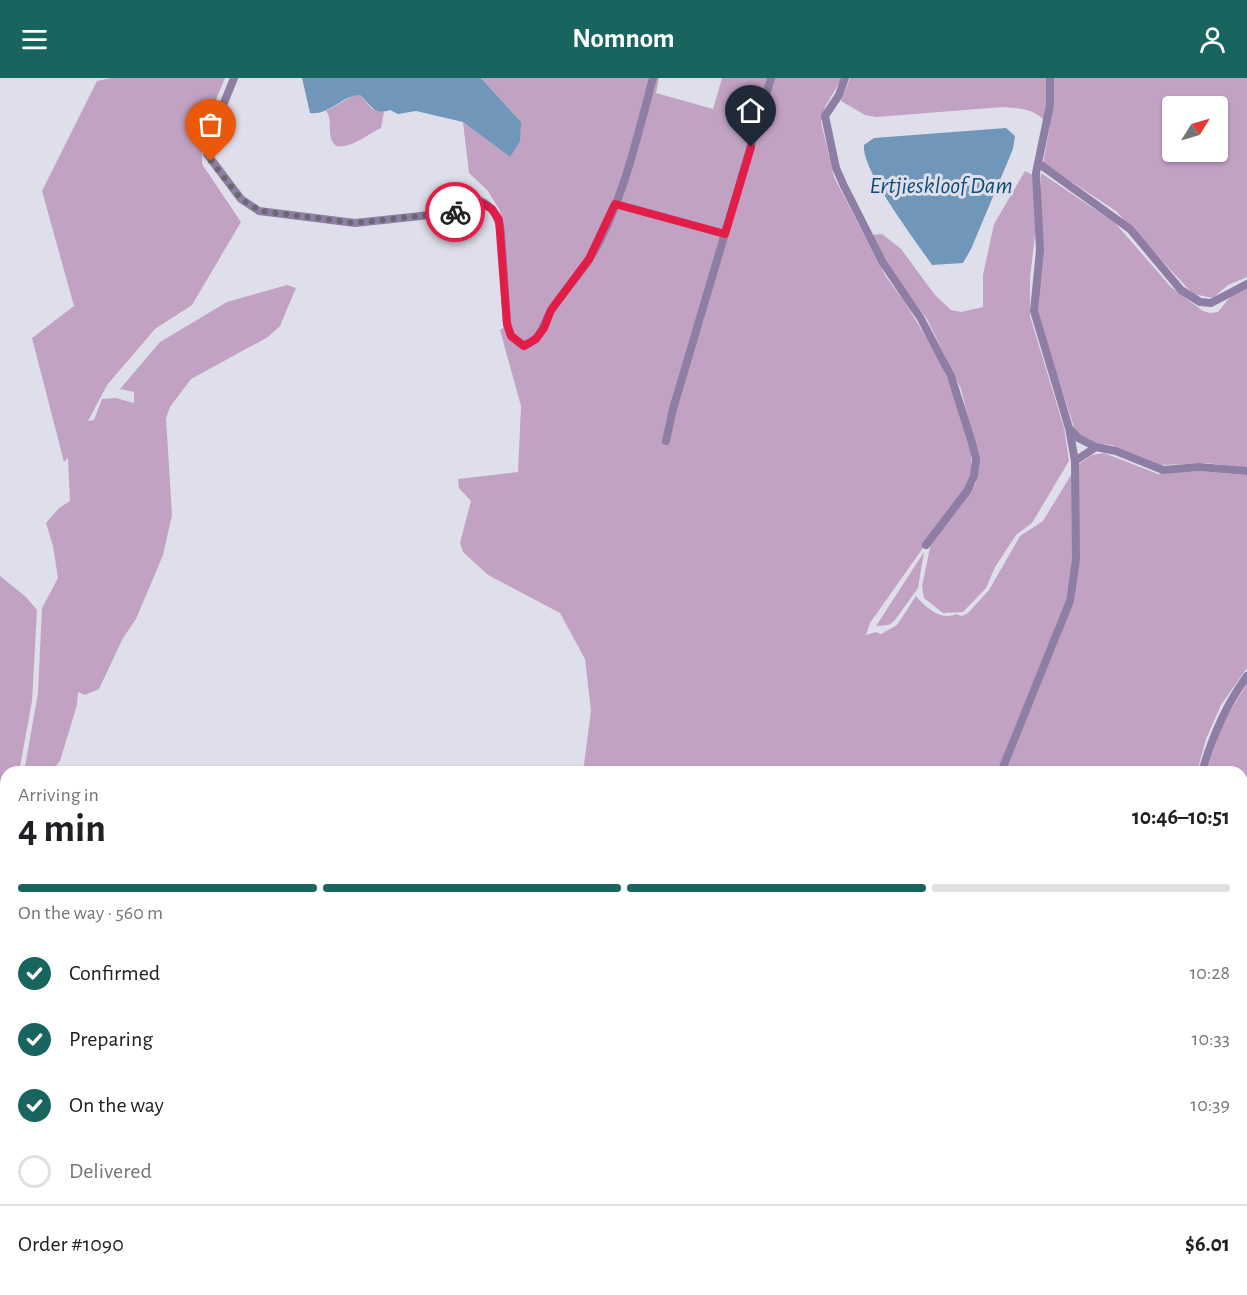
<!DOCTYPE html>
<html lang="en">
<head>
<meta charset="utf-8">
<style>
	:root { --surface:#fff; --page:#f6f6f6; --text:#202124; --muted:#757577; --line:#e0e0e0; --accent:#18645e }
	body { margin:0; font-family:"Alegreya Sans",sans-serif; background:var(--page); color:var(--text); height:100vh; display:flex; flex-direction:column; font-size:22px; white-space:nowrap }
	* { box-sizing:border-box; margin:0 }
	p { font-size:20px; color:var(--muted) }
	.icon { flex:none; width:33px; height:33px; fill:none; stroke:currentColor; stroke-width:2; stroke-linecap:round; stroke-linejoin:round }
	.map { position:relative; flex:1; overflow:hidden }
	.drawer { position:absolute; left:0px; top:688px; width:1248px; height:530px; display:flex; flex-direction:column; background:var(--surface); border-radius:18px 18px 0 0; box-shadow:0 2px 4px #0004 }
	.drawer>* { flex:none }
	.needle { width:39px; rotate:53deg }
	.controls { position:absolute; left:1162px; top:18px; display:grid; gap:12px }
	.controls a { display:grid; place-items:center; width:66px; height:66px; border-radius:6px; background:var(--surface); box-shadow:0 2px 4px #0004; font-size:30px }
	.pin { position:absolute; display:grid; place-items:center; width:51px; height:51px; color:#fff; margin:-62px -26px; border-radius:50% 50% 50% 0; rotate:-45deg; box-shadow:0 0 6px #0007 }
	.pin .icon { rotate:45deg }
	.courier { position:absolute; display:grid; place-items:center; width:60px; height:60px; margin:-30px; border:4px solid #e11d48; border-radius:50%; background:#fff; color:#222; box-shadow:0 2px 8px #0007 }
	.summary em { font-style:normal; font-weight:700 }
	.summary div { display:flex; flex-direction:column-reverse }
	.summary { display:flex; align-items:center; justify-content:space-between; height:102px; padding:0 18px }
	h1 { font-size:39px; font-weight:700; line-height:45px }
	.bar { display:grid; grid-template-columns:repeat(4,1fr); gap:9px 6px; align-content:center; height:72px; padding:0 18px }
	.bar i { height:8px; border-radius:4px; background:var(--line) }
	.bar .active { background:var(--accent) }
	.bar p { grid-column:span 4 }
	.line { display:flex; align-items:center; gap:15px; padding:0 18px; border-top:2px solid var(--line) }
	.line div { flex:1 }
	ol { padding:0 18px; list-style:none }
	li { display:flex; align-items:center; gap:18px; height:66px }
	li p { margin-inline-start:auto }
	li .icon { padding:6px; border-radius:50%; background:var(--accent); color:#fff; stroke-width:4 }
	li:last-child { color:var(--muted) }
	li i { width:33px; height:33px; border:3px solid var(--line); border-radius:50% }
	header { display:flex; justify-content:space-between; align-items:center; height:78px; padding:0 18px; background:var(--accent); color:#fff; font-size:27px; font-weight:700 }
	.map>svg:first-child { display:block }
	.green { fill:#c2a2c3; fill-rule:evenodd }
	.water { fill:#7096b9 }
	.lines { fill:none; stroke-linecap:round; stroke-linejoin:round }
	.minor { stroke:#8f7ea3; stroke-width:8 }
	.done { stroke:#696970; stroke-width:6; stroke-dasharray:0 10.8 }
	.route { stroke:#e11d48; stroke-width:8 }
	.labels { text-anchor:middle; stroke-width:6; stroke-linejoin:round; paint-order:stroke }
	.water-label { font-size:24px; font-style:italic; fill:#0e4d7b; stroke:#dfdfeb }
</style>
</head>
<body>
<header><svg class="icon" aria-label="menu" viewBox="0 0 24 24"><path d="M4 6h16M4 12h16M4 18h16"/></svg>Nomnom<svg class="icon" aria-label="person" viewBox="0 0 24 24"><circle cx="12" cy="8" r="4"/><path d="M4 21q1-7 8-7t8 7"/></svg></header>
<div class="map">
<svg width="1247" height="1217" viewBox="0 0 1247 1217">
	<rect width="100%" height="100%" fill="#dfdfeb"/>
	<path class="green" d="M111,0H225L203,53L202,86L241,144L192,227L155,251L107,307L88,343L94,342L102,321L116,320L134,325V314L120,311L160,264L227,224L287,207L296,210L280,248L268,259L191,301L170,329L166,340L172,437L163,477L136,541L123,560L99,611L85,617L78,614L77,627L60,683L51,694H24L38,615L42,530L58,500L53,468L46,445L59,430L70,423L68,380L64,384L32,260L74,228L42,113L97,3Z
		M481,0H659L656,15L713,31L722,0H842L825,29L821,44L834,99L886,199L905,224L940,283L953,314L971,372V395L961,416L870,545L866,557L876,554L881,556L897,547L916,518C926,530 941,543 956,536L962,538L968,535L989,512L1020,458L1043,443L1074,392L1072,483L1067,523L997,694H583L591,633L585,581L560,535L488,497L463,474L460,465L471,423L459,410L458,401L518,394L521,328L500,252L509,245L500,133L488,113L469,95L463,44L510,79L521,44Z
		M850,0H1247V199L1228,207L1213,220L1193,216L1116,133L1043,85L1050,48C1034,30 1025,31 1003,29L876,39L865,37L841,23ZM1173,28H1218V74H1173Z
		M354,17H360L372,31L384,34L381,50C367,56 352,71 336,68C325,58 334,43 326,33Z
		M1025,93L1033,97L1036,147L1030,201V238L1064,350L1069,383L1032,445L1016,457L995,489L986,510L963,534L943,535L924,520L922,508L931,465L976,405L979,386L961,311L927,241L890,190L872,157L882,156L901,171L935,217L951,232L961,234L983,229V197L994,146Z
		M1041,95L1115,145L1171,209L1203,233L1210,235L1218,234L1230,219L1247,210V390L1207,385L1161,387L1112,367L1094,365L1081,358L1074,349L1038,239Z
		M1104,375L1158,396L1199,393L1247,397V590L1221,627L1206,661L1197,694H1004L1060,558L1077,457L1079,386L1092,377Z
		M924,474L918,510L895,542L889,547L876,548Z
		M0,498L26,519L37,532L32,623L19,694H6V916L0,929Z
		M1247,605V794L1242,796V694H1206L1222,647Z
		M1247,806V917L1242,916V809Z
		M1242,938L1247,939V1217H434L442,1212H1242Z
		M171,1212H418L407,1217H173Z"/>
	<path class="water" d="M302,0H481L521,44L520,63L510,79L463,44L416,33L398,36L390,32C374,38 371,27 360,17C342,17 329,38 310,35Z
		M1006,50L1015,58L1013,71L971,171L963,185L932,187C916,163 861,92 864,67L874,60Z"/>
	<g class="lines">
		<path class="minor" d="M234,0L209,62L207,76L241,121L259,133L355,145L458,134L470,130L478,122C493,127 498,139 501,153L507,246L511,258L523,268C544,260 542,245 553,230C564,213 578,198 589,182C622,129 637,59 653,0
			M845,0L839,17L825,38L836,90L844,108L883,185L920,239L951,298L972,365L976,381L974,398L967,413L926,467
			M1038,85L1130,151L1181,212L1200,224L1211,225L1247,206
			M616,126L725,156
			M1071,352L1078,360L1096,369L1075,383
			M666,363L673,331L771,0
			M1096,369L1116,373L1163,392L1199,389L1247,393
			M1001,694L1070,523L1076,482L1075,383L1069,350L1034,233L1040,172L1036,95L1050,27V0
			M1202,694C1212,659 1225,628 1247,598
			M1242,803L1247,802"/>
	</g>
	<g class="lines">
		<path class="done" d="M211,83L241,121L260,133L355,145L455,134"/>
		<path class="route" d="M455,134L470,130L478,123L492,131L499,142L507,246L511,258L524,268L536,261L544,250L551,232L589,181L615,126L725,156L751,69"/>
	</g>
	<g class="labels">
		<g class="water-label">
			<text x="941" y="115">Ertjieskloof Dam</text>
		</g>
	</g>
</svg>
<div class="controls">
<a><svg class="needle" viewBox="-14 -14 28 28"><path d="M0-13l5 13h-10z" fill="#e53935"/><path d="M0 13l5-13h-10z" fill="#757577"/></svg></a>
</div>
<div class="pin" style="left:211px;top:83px;background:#ea580c"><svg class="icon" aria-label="bag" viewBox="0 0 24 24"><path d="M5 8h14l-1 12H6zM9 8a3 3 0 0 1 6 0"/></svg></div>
<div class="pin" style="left:751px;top:69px;background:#1f2937"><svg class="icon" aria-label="home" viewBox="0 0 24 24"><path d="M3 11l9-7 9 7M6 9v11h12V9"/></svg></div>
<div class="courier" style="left:455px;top:134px"><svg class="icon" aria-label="bike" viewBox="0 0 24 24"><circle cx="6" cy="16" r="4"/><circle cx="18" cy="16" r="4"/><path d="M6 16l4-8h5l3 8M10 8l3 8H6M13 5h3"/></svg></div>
<section class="drawer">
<div class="summary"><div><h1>4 min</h1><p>Arriving in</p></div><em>10:46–10:51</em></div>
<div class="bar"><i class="active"></i><i class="active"></i><i class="active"></i><i></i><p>On the way · 560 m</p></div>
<ol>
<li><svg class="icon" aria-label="check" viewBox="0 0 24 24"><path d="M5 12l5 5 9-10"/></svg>Confirmed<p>10:28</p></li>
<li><svg class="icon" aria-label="check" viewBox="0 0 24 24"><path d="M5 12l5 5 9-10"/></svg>Preparing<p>10:33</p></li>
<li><svg class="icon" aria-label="check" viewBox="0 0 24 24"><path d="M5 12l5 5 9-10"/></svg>On the way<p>10:39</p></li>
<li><i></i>Delivered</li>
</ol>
<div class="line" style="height:78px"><div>Order #1090</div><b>$6.01</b></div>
</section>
</div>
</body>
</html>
